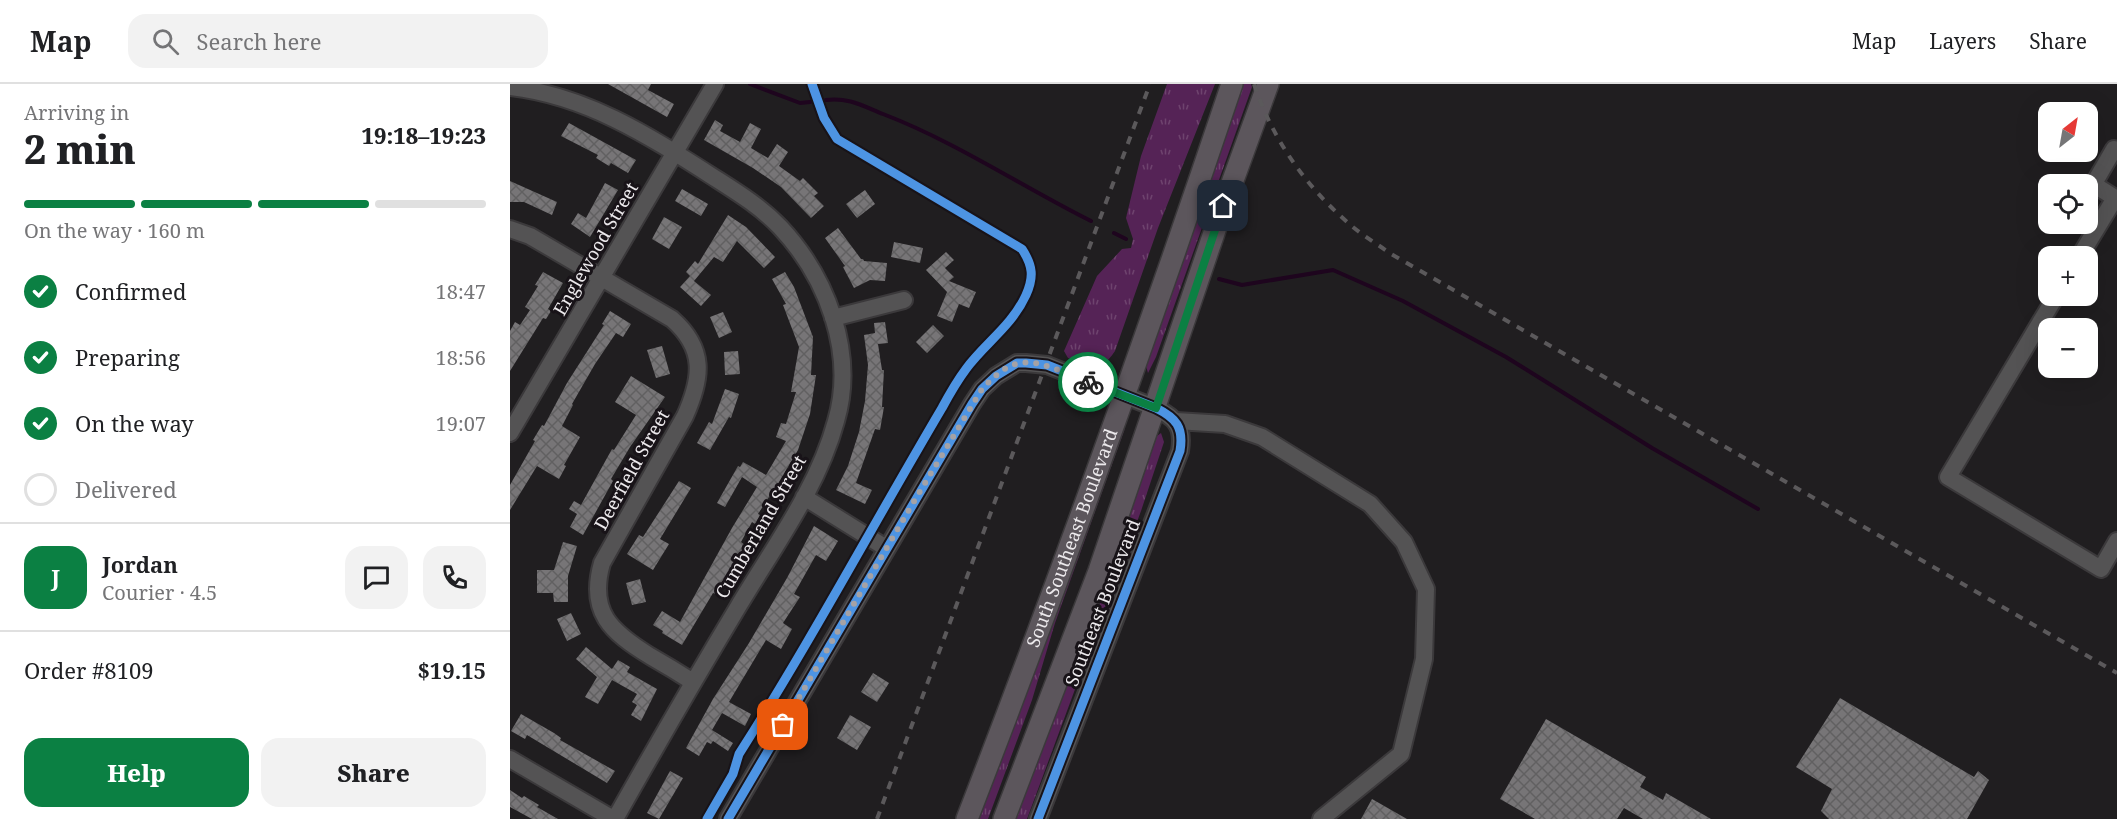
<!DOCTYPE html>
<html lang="en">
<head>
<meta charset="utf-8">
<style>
	:root { --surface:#fff; --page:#f2f2f2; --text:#202124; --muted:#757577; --line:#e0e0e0; --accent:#0b8043 }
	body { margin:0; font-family:"Noto Serif",serif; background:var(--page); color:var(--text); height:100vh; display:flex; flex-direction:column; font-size:22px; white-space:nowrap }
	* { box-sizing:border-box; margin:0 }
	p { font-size:20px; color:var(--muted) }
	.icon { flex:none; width:33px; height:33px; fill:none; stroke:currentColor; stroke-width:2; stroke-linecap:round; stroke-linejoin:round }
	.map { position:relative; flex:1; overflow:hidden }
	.details { display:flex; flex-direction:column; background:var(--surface); width:510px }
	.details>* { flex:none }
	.needle { width:39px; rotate:31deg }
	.buttons { position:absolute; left:1528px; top:18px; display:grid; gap:12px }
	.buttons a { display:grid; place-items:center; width:60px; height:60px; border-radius:12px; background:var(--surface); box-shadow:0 6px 24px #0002; font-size:30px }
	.pin { position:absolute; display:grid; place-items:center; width:51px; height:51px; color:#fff; margin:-26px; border-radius:12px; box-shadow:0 3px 9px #0006 }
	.courier { position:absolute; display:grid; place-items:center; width:60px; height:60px; margin:-30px; border:4px solid #0b8043; border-radius:50%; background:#fff; color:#222; box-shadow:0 2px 8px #0007 }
	.headline em { font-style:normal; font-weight:800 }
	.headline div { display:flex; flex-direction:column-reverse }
	.headline { display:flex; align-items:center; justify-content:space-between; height:102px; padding:0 24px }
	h1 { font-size:39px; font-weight:800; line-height:45px }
	.bar { display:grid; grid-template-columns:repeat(4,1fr); gap:9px 6px; align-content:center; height:72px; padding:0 24px }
	.bar i { height:8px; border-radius:4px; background:var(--line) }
	.bar .selected { background:var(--accent) }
	.bar p { grid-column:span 4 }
	.line { display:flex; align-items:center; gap:15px; padding:0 24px; border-top:2px solid var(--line) }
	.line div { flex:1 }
	.round { display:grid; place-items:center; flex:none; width:63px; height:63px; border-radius:18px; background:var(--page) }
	ol { padding:0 24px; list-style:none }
	li { display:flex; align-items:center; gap:18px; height:66px }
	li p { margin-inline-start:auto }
	li .icon { padding:6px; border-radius:50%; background:var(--accent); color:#fff; stroke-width:4 }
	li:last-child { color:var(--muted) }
	li i { width:33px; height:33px; border:3px solid var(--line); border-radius:50% }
	.action { display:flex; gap:12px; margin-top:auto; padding:12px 24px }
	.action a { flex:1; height:69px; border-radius:18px; background:var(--accent); color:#fff; font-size:24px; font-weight:800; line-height:69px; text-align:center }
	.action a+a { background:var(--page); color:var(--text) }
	header { display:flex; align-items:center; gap:36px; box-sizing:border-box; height:84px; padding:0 30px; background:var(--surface); border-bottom:2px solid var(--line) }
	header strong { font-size:28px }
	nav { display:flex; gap:33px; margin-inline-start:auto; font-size:21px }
	.search { width:420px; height:54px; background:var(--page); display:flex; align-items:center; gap:15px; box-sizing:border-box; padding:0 21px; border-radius:18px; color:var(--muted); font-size:22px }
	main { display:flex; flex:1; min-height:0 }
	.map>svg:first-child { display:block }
	.grass { fill:url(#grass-tufts) }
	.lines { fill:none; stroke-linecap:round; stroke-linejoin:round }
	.stream { stroke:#1e051e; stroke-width:4 }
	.building { fill:url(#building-cross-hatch) }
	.minor-casing { stroke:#3b393b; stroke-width:20 }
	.major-casing { stroke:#3b393b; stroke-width:24 }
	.minor { stroke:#545354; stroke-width:16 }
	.major { stroke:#5c565c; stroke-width:21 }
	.rail { stroke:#5b595b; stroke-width:4; stroke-dasharray:8 8; stroke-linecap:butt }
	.cycleway-casing { stroke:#181318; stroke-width:13 }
	.cycleway { stroke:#4d94e3; stroke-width:9 }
	.done { stroke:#a5a2a5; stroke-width:6; stroke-dasharray:0 10.8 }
	.route { stroke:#0b8043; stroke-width:8 }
	.labels { text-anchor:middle; stroke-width:6; stroke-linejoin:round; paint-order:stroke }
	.street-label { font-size:18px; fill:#ece9ec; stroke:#181318 }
</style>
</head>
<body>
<header>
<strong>Map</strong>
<div class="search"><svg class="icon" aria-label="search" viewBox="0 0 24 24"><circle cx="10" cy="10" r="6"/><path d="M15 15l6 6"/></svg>Search here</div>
<nav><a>Map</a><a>Layers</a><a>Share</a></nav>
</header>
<main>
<section class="details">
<div class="headline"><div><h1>2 min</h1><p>Arriving in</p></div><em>19:18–19:23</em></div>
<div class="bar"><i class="selected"></i><i class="selected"></i><i class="selected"></i><i></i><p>On the way · 160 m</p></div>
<ol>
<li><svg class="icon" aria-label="check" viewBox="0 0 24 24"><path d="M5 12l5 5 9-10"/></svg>Confirmed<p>18:47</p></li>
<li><svg class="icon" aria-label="check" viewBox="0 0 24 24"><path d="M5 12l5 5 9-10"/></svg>Preparing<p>18:56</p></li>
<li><svg class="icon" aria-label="check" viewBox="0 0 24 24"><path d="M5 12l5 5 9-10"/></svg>On the way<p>19:07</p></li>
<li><i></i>Delivered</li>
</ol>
<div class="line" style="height:108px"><b class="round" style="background:var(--accent);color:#fff">J</b><div><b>Jordan</b><p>Courier · 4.5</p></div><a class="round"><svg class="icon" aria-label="chat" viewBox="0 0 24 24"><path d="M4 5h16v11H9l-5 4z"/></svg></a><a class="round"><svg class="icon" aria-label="phone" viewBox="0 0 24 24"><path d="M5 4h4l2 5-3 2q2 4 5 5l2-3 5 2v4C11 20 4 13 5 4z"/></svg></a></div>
<div class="line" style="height:78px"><div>Order #8109</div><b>$19.15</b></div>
<div class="action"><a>Help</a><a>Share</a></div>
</section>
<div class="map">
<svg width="1607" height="735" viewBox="0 0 1607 735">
	<defs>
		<pattern id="grass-tufts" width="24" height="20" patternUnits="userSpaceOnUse" patternTransform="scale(1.5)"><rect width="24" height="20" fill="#552356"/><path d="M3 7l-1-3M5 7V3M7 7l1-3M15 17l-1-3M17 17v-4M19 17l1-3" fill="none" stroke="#6e436e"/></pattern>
		<pattern id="building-cross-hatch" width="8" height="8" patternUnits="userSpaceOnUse" patternTransform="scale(1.5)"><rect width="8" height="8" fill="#777577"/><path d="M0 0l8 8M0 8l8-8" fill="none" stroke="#616061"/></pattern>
	</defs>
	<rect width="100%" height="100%" fill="#201e20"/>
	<path class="grass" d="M657,0H705L648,144L605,267C589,291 581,282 558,274L554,267L587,192L612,165L621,164L623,155L616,134L631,72Z
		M730,0H741L742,3L646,273L638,289L636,282Z
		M615,344L545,539L522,616L478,735H465L604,361Z
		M651,349L654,358L631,427L517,735H503L569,563L589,522L647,352Z"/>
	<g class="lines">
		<path class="stream" d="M240,0L290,19L300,18
			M316,16C338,13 353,22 373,30C446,58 511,102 581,137
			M604,149L616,155
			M709,195L732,201L823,186L893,217L996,273L1142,364L1248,425"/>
	</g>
	<path class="building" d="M98,0H141L138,6L164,20L157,33Z
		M205,36L213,41L210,47L230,58L240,39L251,45L241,64L258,74L267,60L278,68L269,82L290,97L293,94L308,109L304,112L314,122L301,134L271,103L243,84L194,56Z
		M59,39L126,76L118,89L101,79L99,82L86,74L88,71L51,52Z
		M0,97L47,118L42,131L14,118H0Z
		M95,99L108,106L80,153L61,140L68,129L76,134Z
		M172,105L198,120L191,132L165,117Z
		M355,106L365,120L347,134L336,120Z
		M218,131L236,143L265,173L254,184L227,157L213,178L204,173L184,197L201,211L191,222L170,203L180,192L176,188L185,177L188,180Z
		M154,133L172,143L159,165L142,155Z
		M328,144L351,175H353L354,177L377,179L375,197L360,196L344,204L333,183L335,182L315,154Z
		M384,158L413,164L410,179L381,173Z
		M436,168L444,176L435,184L444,193L439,197L466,208L459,224L449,220L442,238L427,232L437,208L416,186Z
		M33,188L53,199L38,225L41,227L36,235L33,234L0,287V247L5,238L10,241L20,226L15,223L28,202L25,201Z
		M275,188L284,203L303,253L301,291H306L300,330L288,366L266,403L269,405L262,415L259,413L248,430L250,431L245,440L242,438L231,458L236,462L206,510L203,509L172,561L152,549L153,547L143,541L152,527L170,538L222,444L247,403L232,393L215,423L207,419L228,382L230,383L233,378L256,391L276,357L266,353L271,339L276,340L286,308H281L289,263L273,221L276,220L262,195Z
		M100,227L121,240L113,253L106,249L85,280L62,320L63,321L52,342L70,353L54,381L56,382L49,395L27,382L0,426V401L25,357L23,356L32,341L34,342L57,299L94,241L92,240Z
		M213,228L222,248L209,254L200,233Z
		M375,238L378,259L368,260L372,286H374L372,323H374L370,346L365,345L346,399L362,406L355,420L326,406L338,382L349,348L355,317L358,281L354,251L365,249L364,239Z
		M423,241L434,252L417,269L406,258Z
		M152,262L160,290L146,294L137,266Z
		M228,267L230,290L215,291L214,268Z
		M121,292L155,313L120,363L101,395L103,397L73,451L60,443L67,430L59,425L64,417L71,421L102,365L104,366L126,331L105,318Z
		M215,305L229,310L221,334L219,333L200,366L187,359L199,338L202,340Z
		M169,397L181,404L150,455L159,460L143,486L117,470L129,451L133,453Z
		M304,442L328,457L316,477L306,471L284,510L290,513L273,539L282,545L271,565L256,556L219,618L241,630L235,642L212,629L202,646L223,659L218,667L203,657L201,660L197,658L189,672L176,664L203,615L239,559L277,494Z
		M53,458L67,462L58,492V518H44L43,509H27V486H44Z
		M130,495L136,518L122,521L116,499Z
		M61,529L71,550L57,557L47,535Z
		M76,563L102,585L108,576L120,583L117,588L147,605L131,637L121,631L127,621L122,618L127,610L102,596L88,620L75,613L87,593L66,575Z
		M363,589L379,599L367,618L351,608Z
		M1330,614L1464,693L1468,687L1479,696L1457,735H1319L1311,727L1322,705L1286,683Z
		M11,630L44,649L51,654L50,656L105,687L97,699L17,651L15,655L1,647Z
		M340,631L361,643L347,666L327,654Z
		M1036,635L1136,693L1130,703L1153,716L1156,709L1201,735H1133L1114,724L1107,735H1025L990,715Z
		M160,687L173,694L149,735L137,729Z
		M0,706L12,714L14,712L29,721L27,723L48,735H22L0,723Z
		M862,715L897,735H851Z"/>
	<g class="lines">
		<defs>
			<path id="minor" d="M0,3C79,12 142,54 208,96C230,110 252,124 270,143C317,193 346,269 326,337C308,404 263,464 228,523C186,593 145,664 105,735
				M1579,108L1604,65
				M0,145L20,152L162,235C196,265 192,294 175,332L92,479C78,528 101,548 140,572C154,580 169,589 183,598
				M1570,172L1605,114L1583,100
				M1546,212L1438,393L1591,485L1607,457
				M323,234L394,216
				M666,337L715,340L752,353L860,420L894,458L916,505L914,575L891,670L811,735
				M0,349L205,0
				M294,413L376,464
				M0,675L103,735
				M218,735L462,320L472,305L486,292L507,279H516L537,281L646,324C666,334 674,343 670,367L528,735"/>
			<g id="major">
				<path id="s1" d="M457,735C551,492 639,247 722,0"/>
				<path d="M494,735L589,487L706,143L758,0"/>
			</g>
		</defs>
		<use href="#minor" class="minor-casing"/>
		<use href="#major" class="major-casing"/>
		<use href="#minor" class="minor"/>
		<use href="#major" class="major"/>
		<path class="rail" d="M744,0C762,54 794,100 836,137C850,150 866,159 881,170L1607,589
			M367,735L640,0"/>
		<defs>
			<path id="cycleway" d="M197,735L223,690L229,670C301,557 364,439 432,324C439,311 447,297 456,285C474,260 502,242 516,211C524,193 523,182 512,165L327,55L314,34L302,0
				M218,735L462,320L472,305L486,292L507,279H516L537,281L646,324C666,334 674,343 670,367L528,735"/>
		</defs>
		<use href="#cycleway" class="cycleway-casing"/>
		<use href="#cycleway" class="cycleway"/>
	</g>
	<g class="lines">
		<path class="done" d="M273,641L403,419L472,305C482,295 492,284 506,280C526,273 559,291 578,298"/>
		<path class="route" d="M578,298L646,324L713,122"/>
	</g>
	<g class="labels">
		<g class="street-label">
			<text transform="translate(86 165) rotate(-60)" y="6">Englewood Street</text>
			<text transform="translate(122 386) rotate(-61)" y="6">Deerfield Street</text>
			<text transform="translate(251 443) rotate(-60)" y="6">Cumberland Street</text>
			<text dy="6" stroke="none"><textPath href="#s1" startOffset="300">South Southeast Boulevard</textPath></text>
			<text transform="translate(593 519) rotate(-69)" y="6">Southeast Boulevard</text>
		</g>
	</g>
</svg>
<div class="buttons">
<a><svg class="needle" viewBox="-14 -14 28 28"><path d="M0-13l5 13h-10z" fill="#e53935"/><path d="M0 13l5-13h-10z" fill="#757577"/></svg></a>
<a><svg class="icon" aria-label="locate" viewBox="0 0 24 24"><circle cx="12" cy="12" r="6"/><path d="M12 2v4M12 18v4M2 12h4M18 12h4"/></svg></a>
<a>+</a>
<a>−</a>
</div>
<div class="pin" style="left:273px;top:641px;background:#ea580c"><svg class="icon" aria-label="bag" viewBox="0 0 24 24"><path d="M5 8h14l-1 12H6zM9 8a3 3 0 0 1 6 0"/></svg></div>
<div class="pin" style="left:713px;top:122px;background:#1f2937"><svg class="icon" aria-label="home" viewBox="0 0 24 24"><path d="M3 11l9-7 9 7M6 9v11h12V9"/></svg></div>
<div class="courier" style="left:578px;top:298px"><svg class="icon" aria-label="bike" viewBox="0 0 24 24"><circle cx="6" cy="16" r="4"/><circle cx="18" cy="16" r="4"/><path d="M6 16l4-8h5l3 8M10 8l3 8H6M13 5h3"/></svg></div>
</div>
</main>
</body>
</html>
